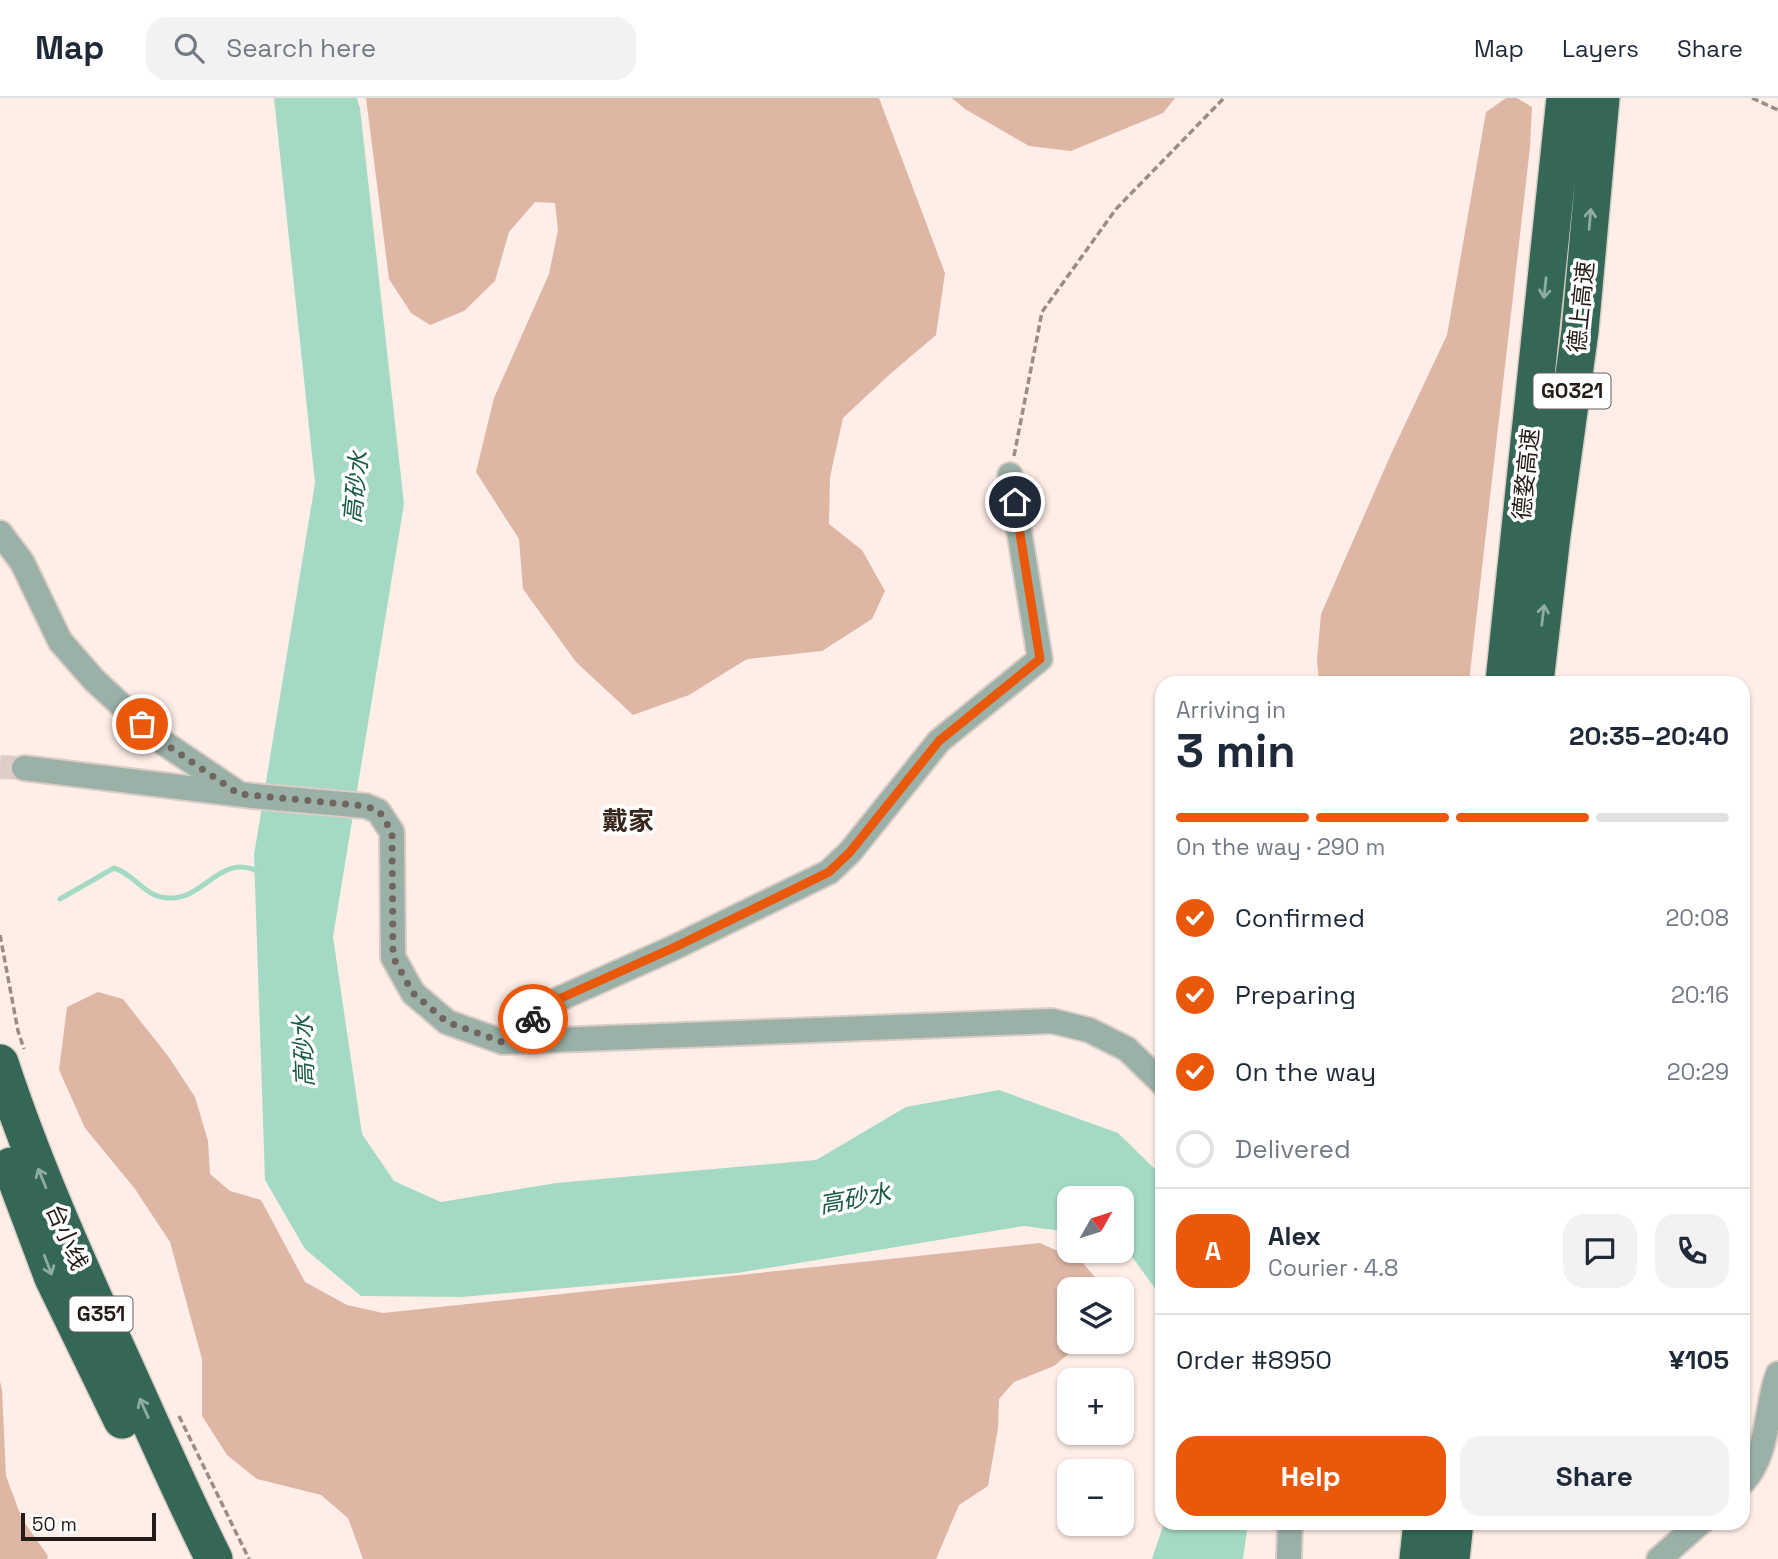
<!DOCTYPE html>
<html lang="en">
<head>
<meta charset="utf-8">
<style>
	:root { --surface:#fff; --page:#f2f2f3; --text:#1f2937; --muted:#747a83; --line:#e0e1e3; --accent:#ea580c }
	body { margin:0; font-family:"Space Grotesk","Noto Sans SC",sans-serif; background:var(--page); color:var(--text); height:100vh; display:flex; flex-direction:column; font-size:26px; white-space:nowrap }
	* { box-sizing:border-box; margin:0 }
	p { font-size:23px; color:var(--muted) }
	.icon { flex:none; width:38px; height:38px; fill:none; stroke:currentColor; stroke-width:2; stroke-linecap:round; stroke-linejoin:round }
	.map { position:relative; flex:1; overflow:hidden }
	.sheet { position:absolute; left:1155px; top:578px; width:595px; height:854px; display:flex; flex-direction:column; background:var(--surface); border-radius:21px; box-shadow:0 2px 5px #0004 }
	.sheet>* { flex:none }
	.needle { width:46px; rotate:51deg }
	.buttons { position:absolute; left:1057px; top:1088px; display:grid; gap:14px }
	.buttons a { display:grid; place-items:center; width:77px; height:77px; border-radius:14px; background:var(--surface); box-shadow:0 2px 5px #0004; font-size:35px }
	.scale { position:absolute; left:21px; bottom:18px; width:135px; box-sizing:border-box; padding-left:7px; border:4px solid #251b17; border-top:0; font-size:19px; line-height:24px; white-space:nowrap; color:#251b17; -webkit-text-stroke:5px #fff; paint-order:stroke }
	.pin { position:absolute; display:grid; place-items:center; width:60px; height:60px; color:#fff; margin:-30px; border:4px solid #fff; border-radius:50%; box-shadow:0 2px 7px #0007 }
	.courier { position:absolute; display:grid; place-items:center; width:70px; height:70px; margin:-35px; border:5px solid #ea580c; border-radius:50%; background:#fff; color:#222; box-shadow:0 2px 9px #0007 }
	.head em { font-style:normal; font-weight:700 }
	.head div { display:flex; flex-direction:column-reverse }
	.head { display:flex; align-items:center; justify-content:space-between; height:119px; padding:0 21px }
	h1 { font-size:46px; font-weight:700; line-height:52px }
	.bar { display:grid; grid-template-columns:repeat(4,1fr); gap:10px 7px; align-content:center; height:84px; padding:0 21px }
	.bar i { height:9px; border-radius:5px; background:var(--line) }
	.bar .selected { background:var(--accent) }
	.bar p { grid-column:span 4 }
	.line { display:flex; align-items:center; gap:18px; padding:0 21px; border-top:2px solid var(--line) }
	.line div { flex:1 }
	.round { display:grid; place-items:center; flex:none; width:74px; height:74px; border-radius:21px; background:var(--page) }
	ol { padding:0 21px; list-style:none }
	li { display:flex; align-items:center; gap:21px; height:77px }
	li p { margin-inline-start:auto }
	li .icon { padding:7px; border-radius:50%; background:var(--accent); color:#fff; stroke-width:4 }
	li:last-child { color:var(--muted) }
	li i { width:38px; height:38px; border:4px solid var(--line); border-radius:50% }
	.action { display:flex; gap:14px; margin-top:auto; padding:14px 21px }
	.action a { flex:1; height:80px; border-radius:21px; background:var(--accent); color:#fff; font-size:28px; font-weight:700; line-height:80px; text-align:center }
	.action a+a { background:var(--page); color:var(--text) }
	header { display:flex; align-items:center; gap:42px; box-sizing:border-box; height:98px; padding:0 35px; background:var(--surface); border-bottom:2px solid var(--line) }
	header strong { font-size:33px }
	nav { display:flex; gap:38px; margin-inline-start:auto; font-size:24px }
	.search { width:490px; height:63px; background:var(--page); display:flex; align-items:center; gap:18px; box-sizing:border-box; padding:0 24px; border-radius:21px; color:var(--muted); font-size:26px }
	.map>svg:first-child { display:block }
	.green { fill:#deb6a4 }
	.water { fill:#a4dac4 }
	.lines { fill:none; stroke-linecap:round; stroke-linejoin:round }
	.stream { stroke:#a4dac4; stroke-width:5 }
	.minor-tunnel { stroke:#ddcec8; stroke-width:24; stroke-dasharray:24 12; stroke-linecap:butt }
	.minor-casing { stroke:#dbccc6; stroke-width:28 }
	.highway-casing { stroke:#dbccc6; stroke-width:40 }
	.path { stroke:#9a8d87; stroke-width:3.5; stroke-dasharray:7 3.5; stroke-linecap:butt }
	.minor { stroke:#9bb1a8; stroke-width:24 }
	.highway { stroke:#346755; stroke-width:37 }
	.oneway { stroke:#8faba2 }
	.done { stroke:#716560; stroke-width:7; stroke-dasharray:0 12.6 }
	.route { stroke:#ea580c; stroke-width:9 }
	.labels { text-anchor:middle; stroke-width:7; stroke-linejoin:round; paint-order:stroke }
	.shield { fill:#fff; stroke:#665f5d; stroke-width:2 }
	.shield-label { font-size:21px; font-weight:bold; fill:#251b17 }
	.street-label { font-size:23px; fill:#251b17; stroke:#fff }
	.water-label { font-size:24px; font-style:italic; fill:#185b46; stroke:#fff }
	.quarter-label { font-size:26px; font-weight:bold; fill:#39261c; stroke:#fff }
</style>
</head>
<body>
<header>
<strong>Map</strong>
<div class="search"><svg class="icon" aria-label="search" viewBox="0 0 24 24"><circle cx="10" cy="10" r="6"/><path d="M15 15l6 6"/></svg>Search here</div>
<nav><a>Map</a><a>Layers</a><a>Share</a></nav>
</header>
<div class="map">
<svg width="1778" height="1461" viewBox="0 0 1778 1461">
	<rect width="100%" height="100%" fill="#feeee7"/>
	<path class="green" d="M366,0H879L945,175L936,237L889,277L843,320L830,379L829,426L862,452L885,493L872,521L822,553L747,561L689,597L633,617L576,564L523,491L519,441L476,374L494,300L549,176L558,132L555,105L535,104L509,134L495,183L464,213L430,227L411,215L389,181Z
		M952,0H1175L1163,15L1071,53L1029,48L965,11Z
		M1506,0H1517L1532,9L1530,49L1469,584H1319L1317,562L1321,516L1391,356L1447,237L1486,14Z
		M98,894L123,901L168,958L195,999L208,1043L210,1076L230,1093L261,1102L305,1184L347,1207L383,1215L1040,1145L1082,1164L1106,1192H1069V1244H1083L1054,1268L1014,1284L999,1301L998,1330L988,1388L959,1407L936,1461H363L348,1420L321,1397L257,1381L227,1357L202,1318V1261L170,1144L135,1091L85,1030L59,972L67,909Z
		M0,1283L2,1292L6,1378L22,1421L48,1458L47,1461H0Z"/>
	<path class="water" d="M274,0H357L360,10L404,406L333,839L362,1036L394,1083L441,1104L556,1085L816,1062L906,1009L999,992L1118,1035L1162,1078V1200L1122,1145V1101H1069V1134L1024,1128L737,1175L462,1199L361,1198L305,1151L265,1082L254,757L315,385Z
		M1164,1425H1248L1243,1461H1152Z"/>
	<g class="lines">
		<path class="stream" d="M60,801L114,770C137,777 143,800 171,800C206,800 220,754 260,774"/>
		<path class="minor-tunnel" d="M0,669L24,670"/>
		<defs>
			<path id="minor" d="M0,435L22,464L60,543L94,582L158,641L235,693
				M24,670L253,698L366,708L378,713L392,734L393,859L413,895L447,924L503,944L1052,923L1089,932L1127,951L1162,985
				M503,944L561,900L673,850L829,774L850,754L939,643L1040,561L1010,377
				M1743,1384C1770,1354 1765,1311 1778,1276
				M1289,1461L1290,1424
				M1659,1461L1701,1424"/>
			<path id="highway" d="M1504,584L1565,0
				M1535,584L1552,437L1580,233L1601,0
				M0,965C32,1062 73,1155 115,1247C148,1319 179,1391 214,1461
				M11,1068L53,1180L122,1322
				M1418,1461L1422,1424
				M1451,1461L1455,1424"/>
		</defs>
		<use href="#minor" class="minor-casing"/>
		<use href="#highway" class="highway-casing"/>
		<path class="path" d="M1752,0L1778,12
			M1014,358L1042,214L1116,111L1224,0
			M0,837L18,933L24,951
			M179,1318L249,1461"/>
		<use href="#minor" class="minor"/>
		<use href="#highway" class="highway"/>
	</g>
	<defs><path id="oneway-shaft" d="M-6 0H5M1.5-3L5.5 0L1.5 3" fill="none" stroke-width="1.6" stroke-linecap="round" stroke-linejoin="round" transform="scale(1.75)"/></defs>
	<g class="oneway">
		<use href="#oneway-shaft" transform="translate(1590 121) rotate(-85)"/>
		<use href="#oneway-shaft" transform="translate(1545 190) rotate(96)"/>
		<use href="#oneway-shaft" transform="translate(1543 517) rotate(-83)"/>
		<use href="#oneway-shaft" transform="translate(42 1080) rotate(-112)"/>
		<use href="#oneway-shaft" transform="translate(48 1167) rotate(69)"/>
		<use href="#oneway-shaft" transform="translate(144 1310) rotate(-114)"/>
	</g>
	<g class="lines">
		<path class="done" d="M142,626L158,641L239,696L366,708L379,713L392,734L393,859L413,895L447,924L502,944L533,921"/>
		<path class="route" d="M533,921L561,900L673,850L829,774L850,754L939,643L1040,561L1015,404"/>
	</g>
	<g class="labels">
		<g class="shield">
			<rect x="1533.5" y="275.5" width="77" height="35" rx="5"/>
			<rect x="69.5" y="1198.5" width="63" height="35" rx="5"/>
		</g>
		<g class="shield-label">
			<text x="1572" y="300">G0321</text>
			<text x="101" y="1223">G351</text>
		</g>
		<g class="street-label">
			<text transform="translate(1581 209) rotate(-84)" y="8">德上高速</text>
			<text transform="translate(1526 376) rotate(-84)" y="8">德婺高速</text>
			<text transform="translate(67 1139) rotate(66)" y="8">台小线</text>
		</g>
		<g class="water-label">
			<text transform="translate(356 389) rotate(-84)" y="8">高砂水</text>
			<text transform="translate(304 953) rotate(-92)" y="8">高砂水</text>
			<text transform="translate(855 1101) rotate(-10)" y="8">高砂水</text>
		</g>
		<g class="quarter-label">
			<text x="628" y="732">戴家</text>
		</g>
	</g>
</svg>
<div class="buttons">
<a><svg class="needle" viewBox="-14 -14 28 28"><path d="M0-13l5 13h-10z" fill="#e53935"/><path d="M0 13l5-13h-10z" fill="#747a83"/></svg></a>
<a><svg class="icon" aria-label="layers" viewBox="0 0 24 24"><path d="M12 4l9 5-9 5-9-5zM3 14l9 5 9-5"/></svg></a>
<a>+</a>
<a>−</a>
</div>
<div class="scale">50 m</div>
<div class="pin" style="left:142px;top:626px;background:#ea580c"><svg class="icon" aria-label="bag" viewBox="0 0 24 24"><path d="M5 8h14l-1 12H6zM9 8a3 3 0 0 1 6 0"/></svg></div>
<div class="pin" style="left:1015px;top:404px;background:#1f2937"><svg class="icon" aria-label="home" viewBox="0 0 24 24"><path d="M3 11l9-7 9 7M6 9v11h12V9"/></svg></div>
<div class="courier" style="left:533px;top:921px"><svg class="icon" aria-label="bike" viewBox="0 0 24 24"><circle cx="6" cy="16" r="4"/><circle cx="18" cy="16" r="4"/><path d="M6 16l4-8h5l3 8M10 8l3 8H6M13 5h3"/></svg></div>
<section class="sheet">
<div class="head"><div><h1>3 min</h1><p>Arriving in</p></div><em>20:35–20:40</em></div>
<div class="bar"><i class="selected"></i><i class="selected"></i><i class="selected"></i><i></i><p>On the way · 290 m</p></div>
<ol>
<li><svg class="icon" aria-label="check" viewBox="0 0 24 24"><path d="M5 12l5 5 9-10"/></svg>Confirmed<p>20:08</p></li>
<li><svg class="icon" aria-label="check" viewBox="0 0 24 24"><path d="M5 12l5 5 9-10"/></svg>Preparing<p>20:16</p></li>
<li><svg class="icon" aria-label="check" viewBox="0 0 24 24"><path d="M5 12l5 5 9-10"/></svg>On the way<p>20:29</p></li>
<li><i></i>Delivered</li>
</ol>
<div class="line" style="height:126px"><b class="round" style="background:var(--accent);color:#fff">A</b><div><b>Alex</b><p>Courier · 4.8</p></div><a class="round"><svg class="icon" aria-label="chat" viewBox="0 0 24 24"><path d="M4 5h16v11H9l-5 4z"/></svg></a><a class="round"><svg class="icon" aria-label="phone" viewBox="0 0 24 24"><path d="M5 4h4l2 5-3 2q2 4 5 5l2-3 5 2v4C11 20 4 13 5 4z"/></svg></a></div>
<div class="line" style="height:91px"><div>Order #8950</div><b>¥105</b></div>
<div class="action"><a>Help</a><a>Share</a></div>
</section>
</div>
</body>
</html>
